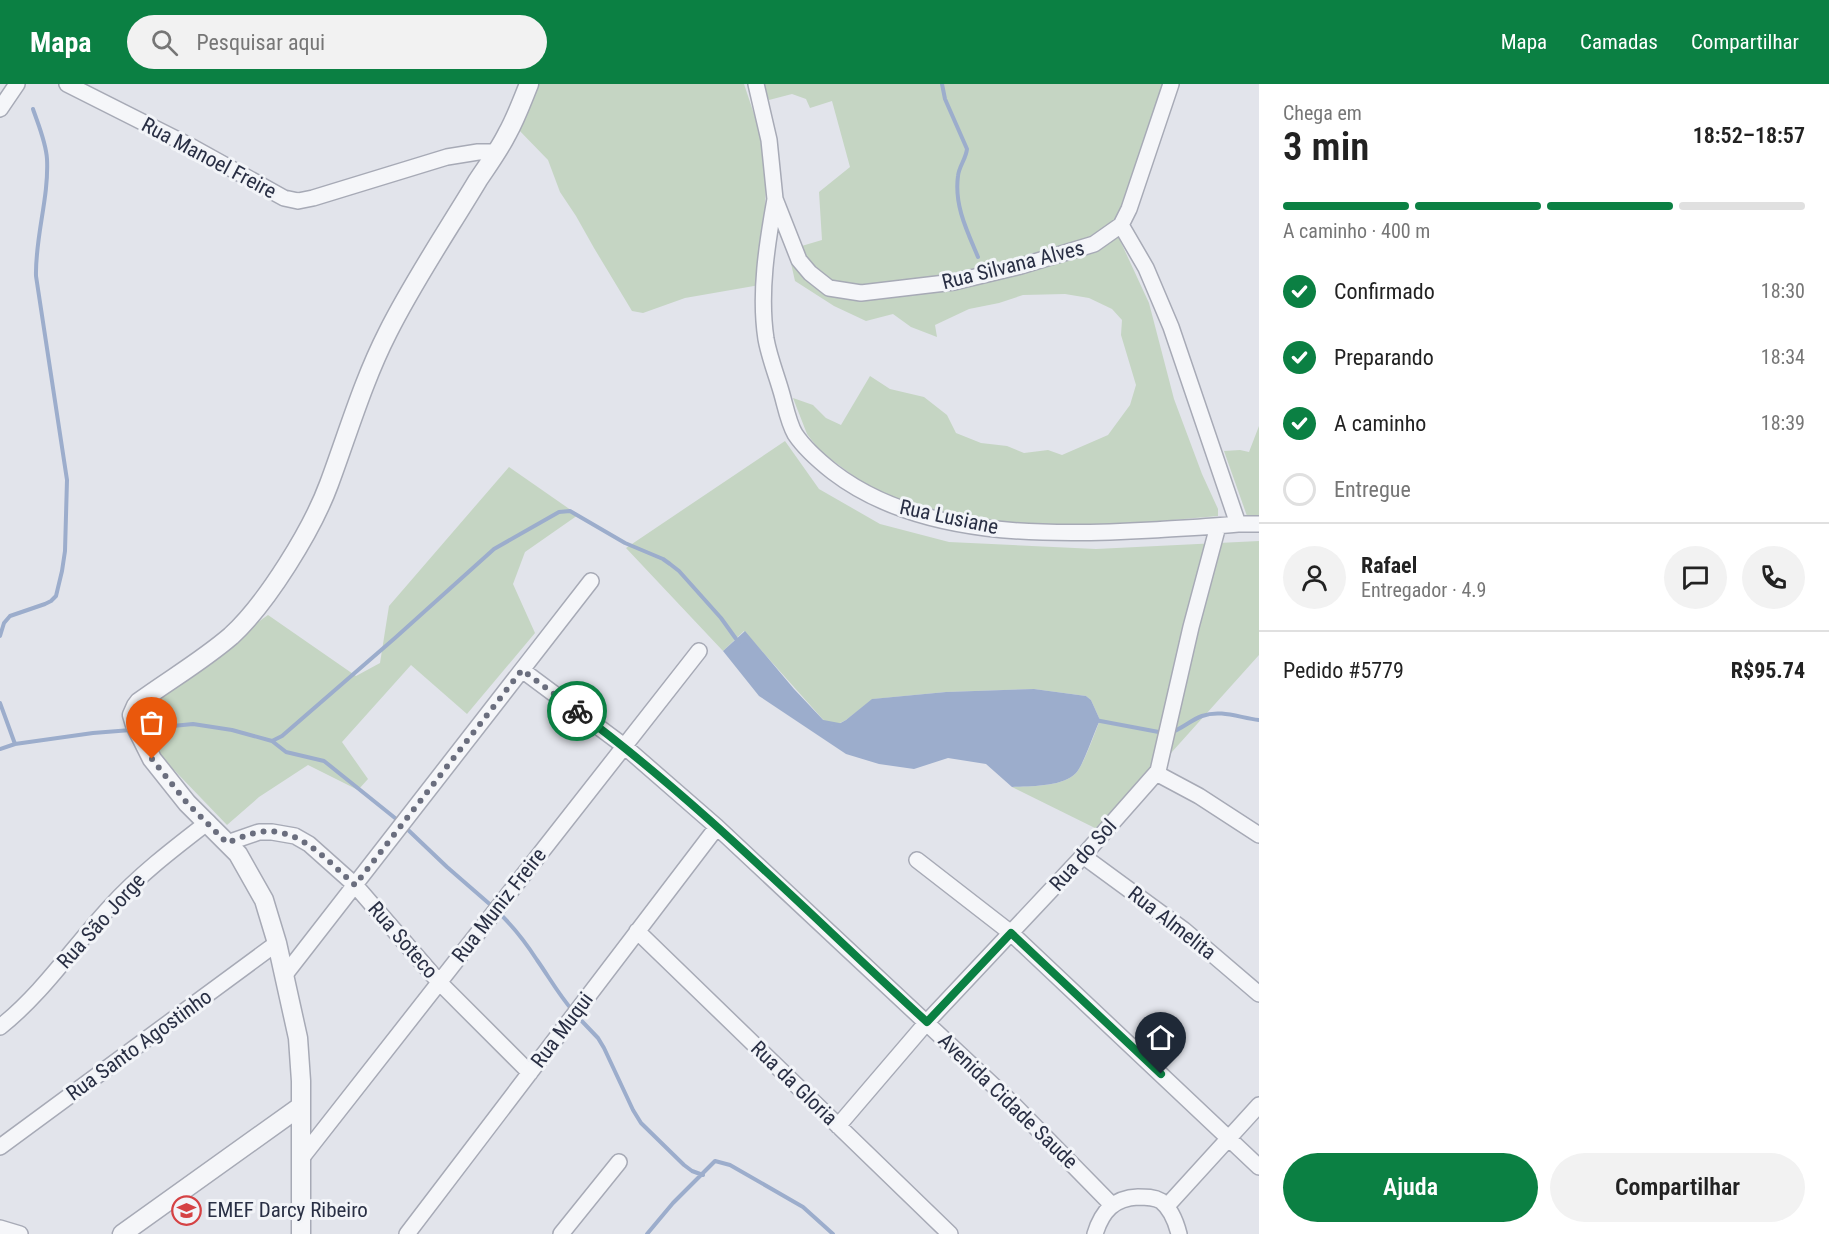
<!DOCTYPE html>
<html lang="pt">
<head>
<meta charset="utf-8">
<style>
	:root { --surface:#fff; --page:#f2f2f2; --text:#222; --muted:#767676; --line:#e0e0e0; --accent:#0b8043 }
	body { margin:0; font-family:"Roboto Condensed",sans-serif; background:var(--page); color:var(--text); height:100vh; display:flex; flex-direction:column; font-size:22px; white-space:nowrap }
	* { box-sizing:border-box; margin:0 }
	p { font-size:20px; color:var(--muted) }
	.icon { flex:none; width:33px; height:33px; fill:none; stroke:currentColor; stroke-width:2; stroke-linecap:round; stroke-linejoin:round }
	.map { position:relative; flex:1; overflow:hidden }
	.side { display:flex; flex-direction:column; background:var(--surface); width:570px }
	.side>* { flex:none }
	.pin { position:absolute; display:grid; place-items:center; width:51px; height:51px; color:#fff; margin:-62px -26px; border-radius:50% 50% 50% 0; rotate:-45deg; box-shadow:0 0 6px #0007 }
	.pin .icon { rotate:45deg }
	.courier { position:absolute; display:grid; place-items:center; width:60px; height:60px; margin:-30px; border:4px solid #0b8043; border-radius:50%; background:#fff; color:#222; box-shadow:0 2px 8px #0007 }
	.headline em { font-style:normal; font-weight:600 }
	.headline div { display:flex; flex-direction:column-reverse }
	.headline { display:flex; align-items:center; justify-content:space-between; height:102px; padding:0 24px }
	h1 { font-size:39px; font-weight:600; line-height:45px }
	.bar { display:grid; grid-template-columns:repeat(4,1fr); gap:9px 6px; align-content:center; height:72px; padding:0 24px }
	.bar i { height:8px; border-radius:4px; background:var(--line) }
	.bar .on { background:var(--accent) }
	.bar p { grid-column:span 4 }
	.line { display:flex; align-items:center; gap:15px; padding:0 24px; border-top:2px solid var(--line) }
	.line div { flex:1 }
	.round { display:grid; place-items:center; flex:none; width:63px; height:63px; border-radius:32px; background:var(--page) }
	ol { padding:0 24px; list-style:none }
	li { display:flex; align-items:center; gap:18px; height:66px }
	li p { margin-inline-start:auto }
	li .icon { padding:6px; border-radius:50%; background:var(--accent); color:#fff; stroke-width:4 }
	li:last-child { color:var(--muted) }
	li i { width:33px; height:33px; border:3px solid var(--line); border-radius:50% }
	.action { display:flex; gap:12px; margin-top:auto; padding:12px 24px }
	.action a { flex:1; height:69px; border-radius:36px; background:var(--accent); color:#fff; font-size:24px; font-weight:600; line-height:69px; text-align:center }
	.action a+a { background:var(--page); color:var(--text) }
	header { display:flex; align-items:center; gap:36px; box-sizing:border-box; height:84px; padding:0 30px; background:var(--accent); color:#fff }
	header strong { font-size:28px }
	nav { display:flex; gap:33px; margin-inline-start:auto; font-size:21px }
	.search { width:420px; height:54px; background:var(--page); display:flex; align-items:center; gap:15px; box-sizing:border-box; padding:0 21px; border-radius:33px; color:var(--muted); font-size:22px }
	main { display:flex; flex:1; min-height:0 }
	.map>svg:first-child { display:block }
	.green { fill:#c5d5c3 }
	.water { fill:#9cadcc }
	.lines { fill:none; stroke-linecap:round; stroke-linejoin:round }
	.stream { stroke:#9cadcc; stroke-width:4 }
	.minor-casing { stroke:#a7aab6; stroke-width:18 }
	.tertiary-casing { stroke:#a7aab6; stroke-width:21 }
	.minor { stroke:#f5f6f9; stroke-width:15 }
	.tertiary { stroke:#f5f6f9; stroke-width:18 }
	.done { stroke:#6a6e7e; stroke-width:6; stroke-dasharray:0 10.8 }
	.route { stroke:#0b8043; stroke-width:8 }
	.labels { text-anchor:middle; stroke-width:6; stroke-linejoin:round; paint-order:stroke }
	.street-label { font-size:21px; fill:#292f44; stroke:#f2f4f8 }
	.poi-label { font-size:21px; fill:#292f44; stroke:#f2f4f8; text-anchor:start }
</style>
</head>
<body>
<header>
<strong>Mapa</strong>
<div class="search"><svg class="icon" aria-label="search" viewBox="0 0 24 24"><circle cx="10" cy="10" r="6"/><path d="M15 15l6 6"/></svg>Pesquisar aqui</div>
<nav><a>Mapa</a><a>Camadas</a><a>Compartilhar</a></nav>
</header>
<main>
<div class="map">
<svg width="1259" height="1150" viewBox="0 0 1259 1150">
	<rect width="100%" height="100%" fill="#e2e4eb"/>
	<path class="green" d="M536,0H744L759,45L766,100L764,154L765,200L685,214L643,229L632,227L594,164L576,132L560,108L548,76L515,42Z
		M762,0H1168L1118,152L1149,219L1174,315L1202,390L1218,425V432L1092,443L1026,440L949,431L879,411L820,367L807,350L793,314L813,321L826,334L841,341L870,292L890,305L924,313L947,331L956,349L981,359L1007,362L1024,369L1048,366L1062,371L1108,351L1130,321L1136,301L1121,251L1122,236L1112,225L1089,214L1065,210L1023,211L999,219L969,225L935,241L937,253L911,243L893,230L866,237L834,222L795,197L788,166L822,156L819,108L850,83L832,17L810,24L806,15L792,10L769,16Z
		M1259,342V438L1247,432L1224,367L1240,366L1249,368Z
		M785,357L819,405L880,440L949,458L1096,465L1259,457V571L1101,747L1012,703C1031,702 1063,703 1076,689C1084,680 1095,648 1100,636L1091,616L1086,612L1034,605L946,608L873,615L846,636L834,642L827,640L744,547L723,567L626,464Z
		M509,383L578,431L525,468L513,500L535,549L467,630L411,581L342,658L368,695L358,706L308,681L259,713L227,741L174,686L164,684L137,625L268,531L356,592L380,579L389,522Z"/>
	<path class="water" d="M745,547L794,605L827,640L835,642L846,636L872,615L946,608L1034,605L1086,612L1091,616L1100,636C1094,648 1084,680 1076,689C1063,703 1030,702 1012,703L986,680L948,674L914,685L879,680L846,670L759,612L723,567Z"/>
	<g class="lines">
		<path class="stream" d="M942,0L945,15L967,65C966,75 959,82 958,92C954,121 967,147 978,173
			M0,552L4,539L10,532L45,520L51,517L56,512L62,487L65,467L67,396L36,192C35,153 49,114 47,75C46,58 38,40 33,25
			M0,619L15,660
			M1095,636L1164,649
			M823,638L839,641
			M142,645L193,640L232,646L272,657L286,668L324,677L400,738
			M1172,648C1183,644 1191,636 1202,632C1221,625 1240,634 1259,636
			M272,657L282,652L395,554L494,465L559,428L570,427L625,459L663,475L670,480L679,487L721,534L739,559
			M0,665L15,660L93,649L131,646
			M405,743L447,783L493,823
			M498,828C513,842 526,859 537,876C549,893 559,911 573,927
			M578,933L598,954L604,964L633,1026L641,1039L684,1081L692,1087L703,1091
			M647,1150L673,1119L715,1077L730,1081L803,1123L833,1150"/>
		<defs>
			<path id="minor" d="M67,0L194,64L284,114L298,117L313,114L447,73L478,68H495
				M756,0L769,56L775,115L799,176L810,189L829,204L861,209L954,198L1021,182L1094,160L1121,141L1129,125L1171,0
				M0,25L17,0
				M775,115C767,160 759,209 766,255C769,272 776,290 781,307C785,320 788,338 795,350C805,365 819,377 833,388C919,454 1049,452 1152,446C1181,444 1209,443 1238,440H1259
				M1121,141L1146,184L1171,243L1238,440
				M522,586L624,662L717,743L1011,1018L1112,1121
				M1156,689L1199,712L1259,751
				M227,759L259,748H272L295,752L309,760L355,801L439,898L530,989
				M1083,772L1184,846L1259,910
				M917,776L1011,849L1259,1083
				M637,847L950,1150
				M284,892L591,497
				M0,943C43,909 73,863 110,823C139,791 173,765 208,738
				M838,1042L927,938L1083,772L1158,687L1191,543L1218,442
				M0,1063L277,859
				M300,1076L699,567
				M1167,1122L1259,1021
				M0,1144L20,1150
				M407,1150L717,743
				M561,1150L619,1078
				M1095,1150C1102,1127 1114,1114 1138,1113C1146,1113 1154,1113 1161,1117C1171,1125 1176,1138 1179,1150"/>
			<path id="tertiary" d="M122,1150L301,1022
				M301,1150V997L298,954L277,859L264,816L238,770L187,719L152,675L135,641L132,631L136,622L139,618C169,596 202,577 231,552C267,519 312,446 329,400C348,349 363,297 388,248C414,196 448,146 478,96C488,81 499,66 507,50C516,34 522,17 529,0"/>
		</defs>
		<use href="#minor" class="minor-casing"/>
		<use href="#tertiary" class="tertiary-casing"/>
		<use href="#minor" class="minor"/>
		<use href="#tertiary" class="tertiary"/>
	</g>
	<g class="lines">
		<path class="done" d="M152,675L187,719L227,759C237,755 248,750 259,748C300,742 327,777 355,801L522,586L577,627"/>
		<path class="route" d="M577,627C702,720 812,833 927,938L1011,849L1161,990"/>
	</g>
	<defs>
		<symbol id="school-ring" viewBox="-11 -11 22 22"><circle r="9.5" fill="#f2f4f8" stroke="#d54244" stroke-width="1.5"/><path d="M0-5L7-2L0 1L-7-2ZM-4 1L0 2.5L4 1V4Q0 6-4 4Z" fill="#d54244"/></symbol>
	</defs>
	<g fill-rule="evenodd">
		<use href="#school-ring" x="170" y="1110" width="33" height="33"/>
	</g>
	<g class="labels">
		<g class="street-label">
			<text transform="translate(209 74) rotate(28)" y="7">Rua Manoel Freire</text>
			<text transform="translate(1013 181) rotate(-14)" y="7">Rua Silvana Alves</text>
			<text transform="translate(949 433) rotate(12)" y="7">Rua Lusiane</text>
			<text transform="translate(1083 771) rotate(-48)" y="7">Rua do Sol</text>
			<text transform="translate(499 821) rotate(-52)" y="7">Rua Muniz Freire</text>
			<text transform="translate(101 837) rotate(-48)" y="7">Rua São Jorge</text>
			<text transform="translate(1172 839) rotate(38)" y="7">Rua Almelita</text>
			<text transform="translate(403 856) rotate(49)" y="7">Rua Soteco</text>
			<text transform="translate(562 946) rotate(-53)" y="7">Rua Muqui</text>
			<text transform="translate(139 961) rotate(-36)" y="7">Rua Santo Agostinho</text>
			<text transform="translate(794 999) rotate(44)" y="7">Rua da Gloria</text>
			<text transform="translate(1008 1017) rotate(44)" y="7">Avenida Cidade Saude</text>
		</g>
		<g class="poi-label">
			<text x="207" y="1133">EMEF Darcy Ribeiro</text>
		</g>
	</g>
</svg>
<div class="pin" style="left:152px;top:675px;background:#ea580c"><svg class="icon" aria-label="bag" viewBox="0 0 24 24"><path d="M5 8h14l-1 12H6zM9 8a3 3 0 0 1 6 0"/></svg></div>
<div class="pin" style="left:1161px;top:990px;background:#1f2937"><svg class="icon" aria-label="home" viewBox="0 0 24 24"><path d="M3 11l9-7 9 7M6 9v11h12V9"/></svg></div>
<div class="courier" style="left:577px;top:627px"><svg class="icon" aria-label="bike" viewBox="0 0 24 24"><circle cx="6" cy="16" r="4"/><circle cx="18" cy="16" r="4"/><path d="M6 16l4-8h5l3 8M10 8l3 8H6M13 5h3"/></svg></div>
</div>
<section class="side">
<div class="headline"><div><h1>3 min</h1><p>Chega em</p></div><em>18:52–18:57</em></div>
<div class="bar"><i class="on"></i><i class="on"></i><i class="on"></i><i></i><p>A caminho · 400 m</p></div>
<ol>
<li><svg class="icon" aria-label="check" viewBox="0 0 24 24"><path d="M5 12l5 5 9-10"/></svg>Confirmado<p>18:30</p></li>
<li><svg class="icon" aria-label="check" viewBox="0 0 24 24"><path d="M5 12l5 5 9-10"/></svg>Preparando<p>18:34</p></li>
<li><svg class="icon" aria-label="check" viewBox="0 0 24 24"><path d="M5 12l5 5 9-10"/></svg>A caminho<p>18:39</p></li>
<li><i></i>Entregue</li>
</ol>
<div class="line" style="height:108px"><a class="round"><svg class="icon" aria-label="person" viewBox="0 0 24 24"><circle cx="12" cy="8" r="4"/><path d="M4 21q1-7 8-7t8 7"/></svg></a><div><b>Rafael</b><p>Entregador · 4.9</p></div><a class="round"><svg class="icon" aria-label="chat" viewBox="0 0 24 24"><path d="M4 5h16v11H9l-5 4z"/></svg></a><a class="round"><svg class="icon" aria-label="phone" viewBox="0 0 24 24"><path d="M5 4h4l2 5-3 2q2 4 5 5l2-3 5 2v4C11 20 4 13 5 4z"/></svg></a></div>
<div class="line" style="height:78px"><div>Pedido #5779</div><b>R$95.74</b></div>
<div class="action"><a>Ajuda</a><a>Compartilhar</a></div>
</section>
</main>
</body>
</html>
